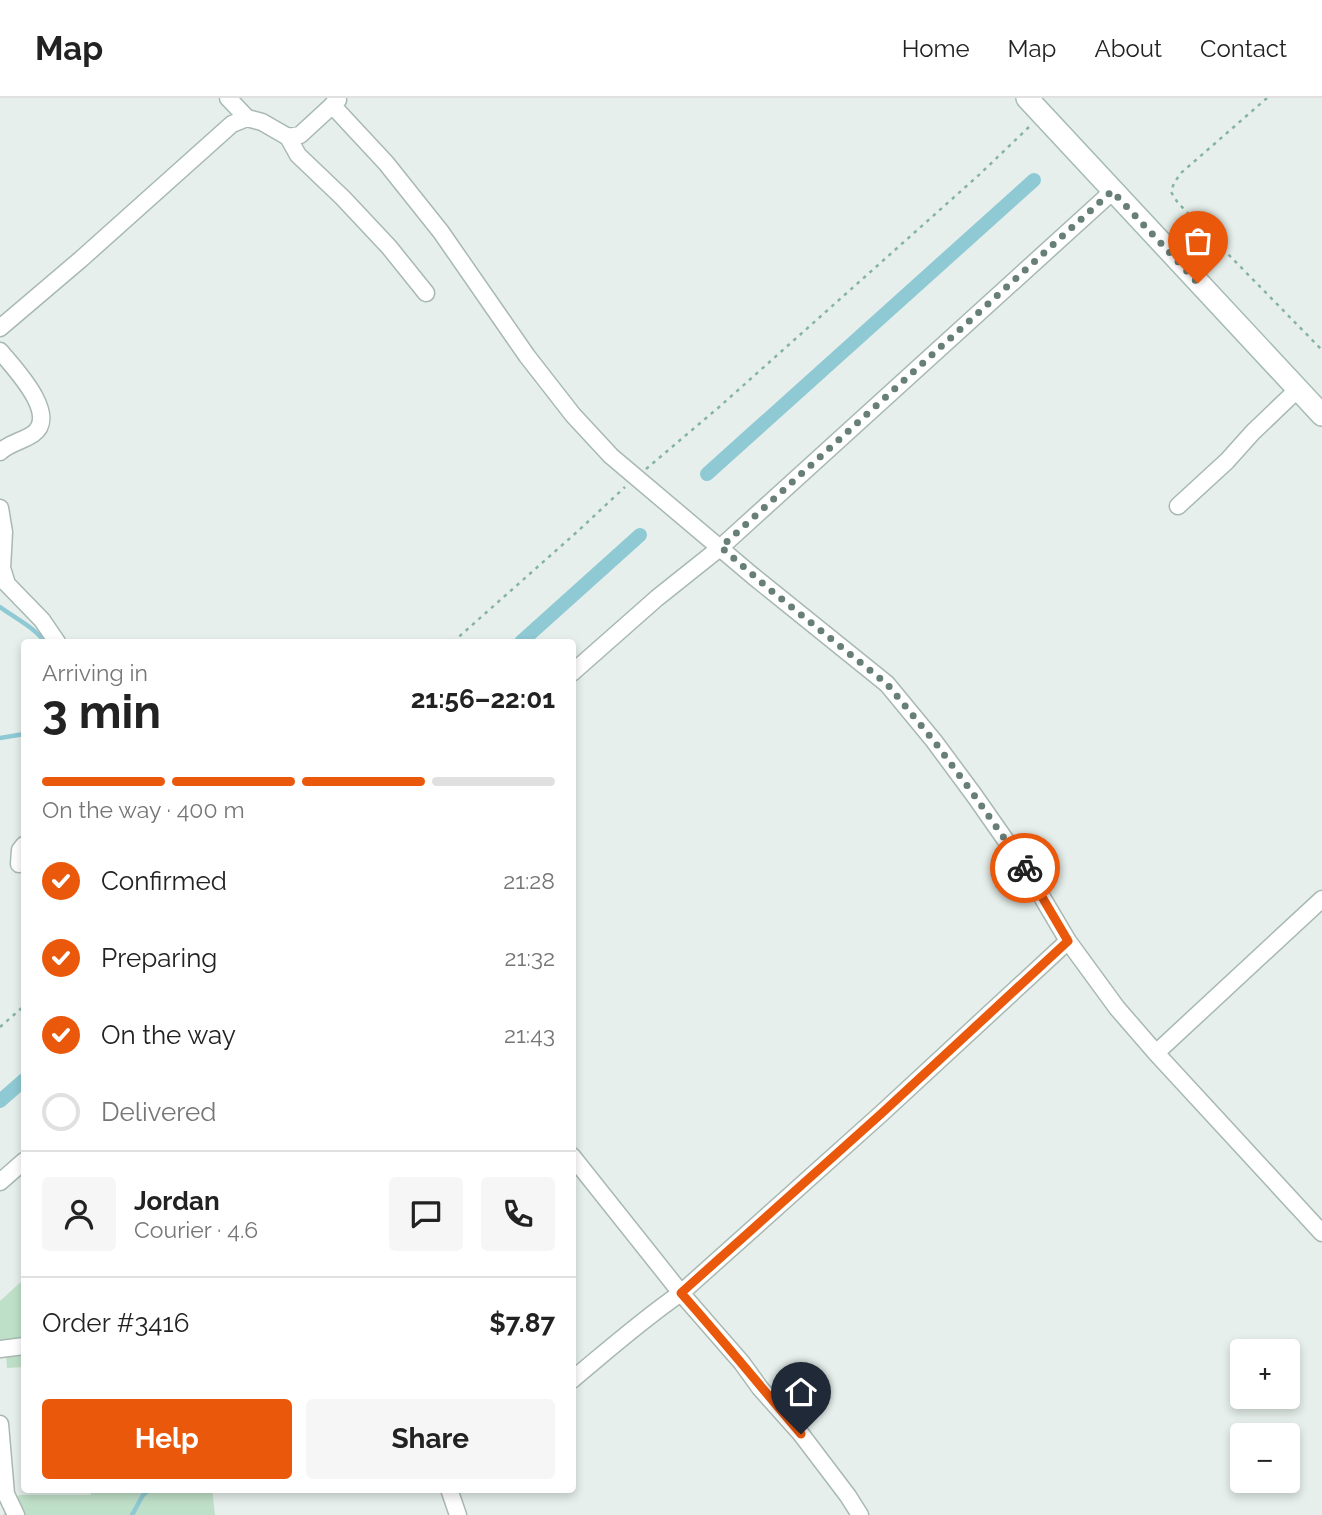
<!DOCTYPE html>
<html lang="en">
<head>
<meta charset="utf-8">
<style>
	:root { --surface:#fff; --page:#f6f6f6; --text:#222; --muted:#767676; --line:#e0e0e0; --accent:#ea580c }
	body { margin:0; font-family:Raleway,sans-serif; background:var(--page); color:var(--text); height:100vh; display:flex; flex-direction:column; font-size:26px; white-space:nowrap }
	* { box-sizing:border-box; margin:0 }
	p { font-size:23px; color:var(--muted) }
	.icon { flex:none; width:38px; height:38px; fill:none; stroke:currentColor; stroke-width:2; stroke-linecap:round; stroke-linejoin:round }
	.map { position:relative; flex:1; overflow:hidden }
	.side { position:absolute; left:21px; top:541px; width:555px; height:854px; display:flex; flex-direction:column; background:var(--surface); border-radius:7px; box-shadow:0 4px 10px #0003 }
	.side>* { flex:none }
	.tools { position:absolute; left:1230px; top:1241px; display:grid; gap:14px }
	.tools a { display:grid; place-items:center; width:70px; height:70px; border-radius:7px; background:var(--surface); box-shadow:0 4px 10px #0003; font-size:35px }
	.pin { position:absolute; display:grid; place-items:center; width:60px; height:60px; color:#fff; margin:-72px -30px; border-radius:50% 50% 50% 0; rotate:-45deg; box-shadow:0 0 7px #0007 }
	.pin .icon { rotate:45deg }
	.courier { position:absolute; display:grid; place-items:center; width:70px; height:70px; margin:-35px; border:5px solid #ea580c; border-radius:50%; background:#fff; color:#222; box-shadow:0 2px 9px #0007 }
	.head em { font-style:normal; font-weight:700 }
	.head div { display:flex; flex-direction:column-reverse }
	.head { display:flex; align-items:center; justify-content:space-between; height:119px; padding:0 21px }
	h1 { font-size:46px; font-weight:700; line-height:52px }
	.bar { display:grid; grid-template-columns:repeat(4,1fr); gap:10px 7px; align-content:center; height:84px; padding:0 21px }
	.bar i { height:9px; border-radius:5px; background:var(--line) }
	.bar .on { background:var(--accent) }
	.bar p { grid-column:span 4 }
	.line { display:flex; align-items:center; gap:18px; padding:0 21px; border-top:2px solid var(--line) }
	.line div { flex:1 }
	.round { display:grid; place-items:center; flex:none; width:74px; height:74px; border-radius:7px; background:var(--page) }
	ol { padding:0 21px; list-style:none }
	li { display:flex; align-items:center; gap:21px; height:77px }
	li p { margin-inline-start:auto }
	li .icon { padding:7px; border-radius:50%; background:var(--accent); color:#fff; stroke-width:4 }
	li:last-child { color:var(--muted) }
	li i { width:38px; height:38px; border:4px solid var(--line); border-radius:50% }
	.button { display:flex; gap:14px; margin-top:auto; padding:14px 21px }
	.button a { flex:1; height:80px; border-radius:7px; background:var(--accent); color:#fff; font-size:28px; font-weight:700; line-height:80px; text-align:center }
	.button a+a { background:var(--page); color:var(--text) }
	header { display:flex; align-items:center; gap:42px; box-sizing:border-box; height:98px; padding:0 35px; background:var(--surface); border-bottom:2px solid var(--line) }
	header strong { font-size:33px }
	nav { display:flex; gap:38px; margin-inline-start:auto; font-size:24px }
	.map>svg:first-child { display:block }
	.green { fill:#bfe0c8 }
	.lines { fill:none; stroke-linecap:round; stroke-linejoin:round }
	.stream { stroke:#8ec9d4; stroke-width:4.5 }
	.canal { stroke:#8ec9d4; stroke-width:14 }
	.street-casing { stroke:#a8b8b2; stroke-width:19 }
	.secondary-casing { stroke:#a4bbb3; stroke-width:24 }
	.path { stroke:#86b3a5; stroke-width:2.5; stroke-dasharray:3.5 5; stroke-linecap:butt }
	.street { stroke:#fff; stroke-width:16 }
	.secondary { stroke:#fff; stroke-width:21 }
	.done { stroke:#687f78; stroke-width:7; stroke-dasharray:0 12.6 }
	.route { stroke:#ea580c; stroke-width:9 }
</style>
</head>
<body>
<header>
<strong>Map</strong>
<nav><a>Home</a><a>Map</a><a>About</a><a>Contact</a></nav>
</header>
<div class="map">
<svg width="1322" height="1417" viewBox="0 0 1322 1417">
	<rect width="100%" height="100%" fill="#e6efeb"/>
	<path class="green" d="M24,1181V1269L7,1270L6,1255L0,1247V1203Z
		M91,1391H212L215,1417H3L19,1397H91Z"/>
	<g class="lines">
		<path class="stream" d="M0,509C15,520 34,529 45,544
			M0,640L24,636
			M132,1417L143,1397L150,1391"/>
		<path class="canal" d="M707,376L1034,82
			M521,544L640,437
			M0,1003L24,982"/>
		<defs>
			<path id="street" d="M228,0L247,20
				M332,7L386,65L441,134L527,258L573,317L611,358L753,478L887,586L934,643L974,697L1023,767L1068,843L1117,910L1156,955L1322,1135
				M288,39L298,57L343,100L389,149L426,195
				M0,230L80,162L232,26L247,20L262,24L288,39L300,37L338,2
				M0,253C13,269 60,317 33,336C23,343 9,345 0,354
				M1178,408L1227,363L1253,334L1298,291
				M0,410L4,434L2,470L7,486L42,522L57,544
				M572,575L657,500L721,449L1113,93
				M19,766L20,752L24,747
				M1156,955L1322,801
				M572,1058L681,1195L742,1265L760,1290L801,1336L848,1398L860,1417
				M0,1084L24,1063
				M0,1251L24,1248
				M572,1282C608,1252 643,1221 681,1195L882,1015L1068,843
				M0,1326L6,1396L16,1417
				M449,1391L458,1417"/>
			<path id="secondary" d="M1027,0L1322,317"/>
		</defs>
		<use href="#street" class="street-casing"/>
		<use href="#secondary" class="secondary-casing"/>
		<path class="path" d="M1267,0L1181,75L1174,85L1171,94L1178,105L1322,252
			M646,371L718,310L980,76L1030,28
			M453,544L578,433L625,389
			M0,929L24,908"/>
		<use href="#street" class="street"/>
		<use href="#secondary" class="secondary"/>
	</g>
	<g class="lines">
		<path class="done" d="M1025,770L974,697L934,643L887,586L768,490L721,449L1112,93L1198,185"/>
		<path class="route" d="M801,1336C761,1289 722,1241 681,1195L882,1015L1068,843L1025,770"/>
	</g>
</svg>
<div class="tools">
<a>+</a>
<a>−</a>
</div>
<div class="pin" style="left:1198px;top:185px;background:#ea580c"><svg class="icon" aria-label="bag" viewBox="0 0 24 24"><path d="M5 8h14l-1 12H6zM9 8a3 3 0 0 1 6 0"/></svg></div>
<div class="pin" style="left:801px;top:1336px;background:#1f2937"><svg class="icon" aria-label="home" viewBox="0 0 24 24"><path d="M3 11l9-7 9 7M6 9v11h12V9"/></svg></div>
<div class="courier" style="left:1025px;top:770px"><svg class="icon" aria-label="bike" viewBox="0 0 24 24"><circle cx="6" cy="16" r="4"/><circle cx="18" cy="16" r="4"/><path d="M6 16l4-8h5l3 8M10 8l3 8H6M13 5h3"/></svg></div>
<section class="side">
<div class="head"><div><h1>3 min</h1><p>Arriving in</p></div><em>21:56–22:01</em></div>
<div class="bar"><i class="on"></i><i class="on"></i><i class="on"></i><i></i><p>On the way · 400 m</p></div>
<ol>
<li><svg class="icon" aria-label="check" viewBox="0 0 24 24"><path d="M5 12l5 5 9-10"/></svg>Confirmed<p>21:28</p></li>
<li><svg class="icon" aria-label="check" viewBox="0 0 24 24"><path d="M5 12l5 5 9-10"/></svg>Preparing<p>21:32</p></li>
<li><svg class="icon" aria-label="check" viewBox="0 0 24 24"><path d="M5 12l5 5 9-10"/></svg>On the way<p>21:43</p></li>
<li><i></i>Delivered</li>
</ol>
<div class="line" style="height:126px"><a class="round"><svg class="icon" aria-label="person" viewBox="0 0 24 24"><circle cx="12" cy="8" r="4"/><path d="M4 21q1-7 8-7t8 7"/></svg></a><div><b>Jordan</b><p>Courier · 4.6</p></div><a class="round"><svg class="icon" aria-label="chat" viewBox="0 0 24 24"><path d="M4 5h16v11H9l-5 4z"/></svg></a><a class="round"><svg class="icon" aria-label="phone" viewBox="0 0 24 24"><path d="M5 4h4l2 5-3 2q2 4 5 5l2-3 5 2v4C11 20 4 13 5 4z"/></svg></a></div>
<div class="line" style="height:91px"><div>Order #3416</div><b>$7.87</b></div>
<div class="button"><a>Help</a><a>Share</a></div>
</section>
</div>
</body>
</html>
